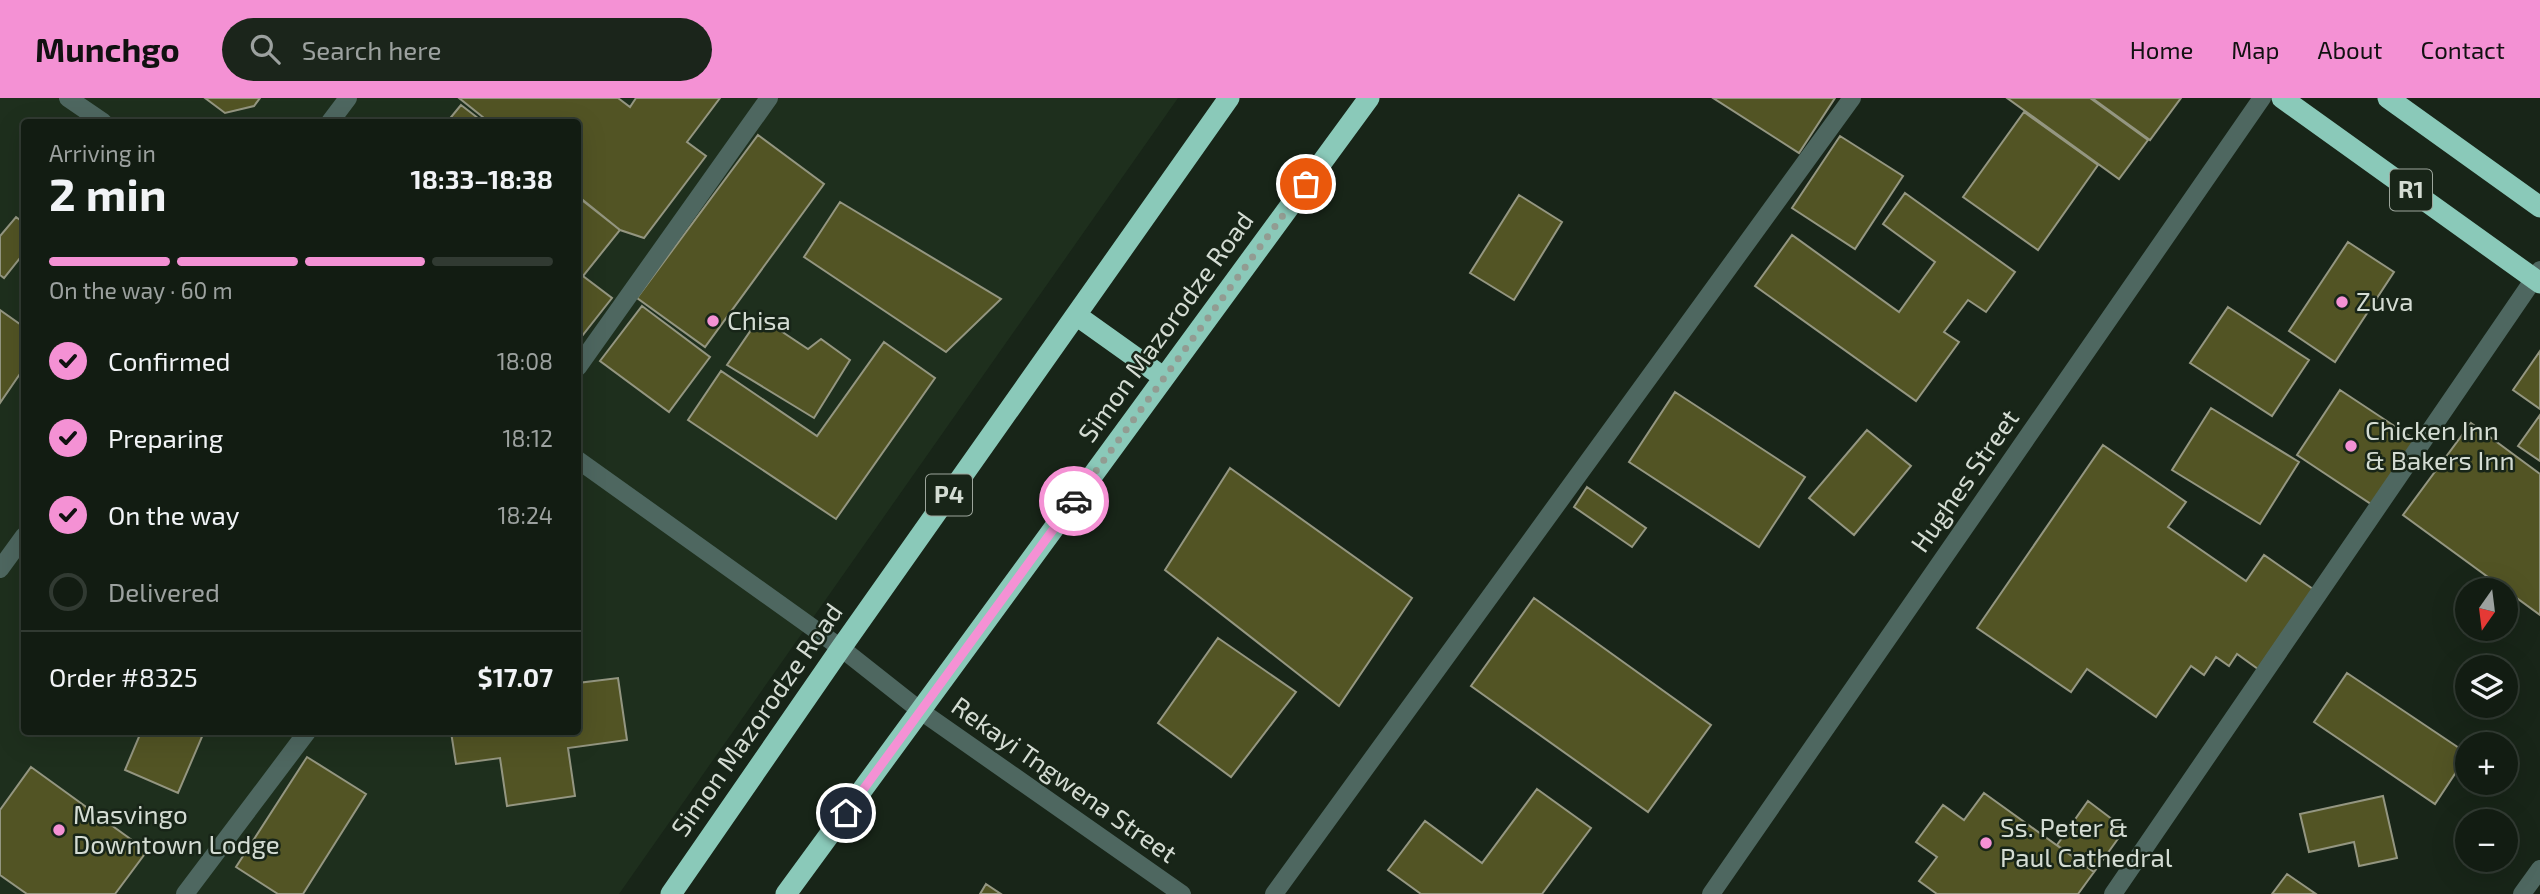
<!DOCTYPE html>
<html lang="en">
<head>
<meta charset="utf-8">
<style>
	:root { --surface:#121c12; --page:#1b251b; --text:#f1f3f6; --muted:#9ca19f; --line:#313a32; --accent:#f491d4 }
	body { margin:0; font-family:"Exo 2",sans-serif; background:var(--page); color:var(--text); height:100vh; display:flex; flex-direction:column; font-size:26px; white-space:nowrap }
	* { box-sizing:border-box; margin:0 }
	p { font-size:23px; color:var(--muted) }
	.icon { flex:none; width:38px; height:38px; fill:none; stroke:currentColor; stroke-width:2; stroke-linecap:round; stroke-linejoin:round }
	.map { position:relative; flex:1; overflow:hidden }
	.drawer { position:absolute; left:21px; top:21px; width:560px; height:616px; display:flex; flex-direction:column; background:var(--surface); border-radius:7px; box-shadow:0 7px 28px #0002,0 0 0 2px var(--line) }
	.drawer>* { flex:none }
	.needle { width:46px; rotate:194deg }
	.buttons { position:absolute; left:2455px; top:480px; display:grid; gap:14px }
	.buttons a { display:grid; place-items:center; width:63px; height:63px; border-radius:50%; background:var(--surface); box-shadow:0 7px 28px #0002,0 0 0 2px var(--line); font-size:35px }
	.pin { position:absolute; display:grid; place-items:center; width:60px; height:60px; color:#fff; margin:-30px; border:4px solid #fff; border-radius:50%; box-shadow:0 2px 7px #0007 }
	.courier { position:absolute; display:grid; place-items:center; width:70px; height:70px; margin:-35px; border:5px solid #f491d4; border-radius:50%; background:#fff; color:#222; box-shadow:0 2px 9px #0007 }
	.headline em { font-style:normal; font-weight:700 }
	.headline div { display:flex; flex-direction:column-reverse }
	.headline { display:flex; align-items:center; justify-content:space-between; height:119px; padding:0 28px }
	h1 { font-size:46px; font-weight:700; line-height:52px }
	.bar { display:grid; grid-template-columns:repeat(4,1fr); gap:10px 7px; align-content:center; height:84px; padding:0 28px }
	.bar i { height:9px; border-radius:5px; background:var(--line) }
	.bar .selected { background:var(--accent) }
	.bar p { grid-column:span 4 }
	.line { display:flex; align-items:center; gap:18px; padding:0 28px; border-top:2px solid var(--line) }
	.line div { flex:1 }
	ol { padding:0 28px; list-style:none }
	li { display:flex; align-items:center; gap:21px; height:77px }
	li p { margin-inline-start:auto }
	li .icon { padding:7px; border-radius:50%; background:var(--accent); color:#111; stroke-width:4 }
	li:last-child { color:var(--muted) }
	li i { width:38px; height:38px; border:4px solid var(--line); border-radius:50% }
	header { display:flex; align-items:center; gap:42px; box-sizing:border-box; height:98px; padding:0 35px; background:var(--accent); color:#111 }
	header strong { font-size:33px }
	nav { display:flex; gap:38px; margin-inline-start:auto; font-size:24px }
	.search { width:490px; height:63px; background:var(--page); display:flex; align-items:center; gap:18px; box-sizing:border-box; padding:0 24px; border-radius:38px; color:var(--muted); font-size:26px }
	.map>svg:first-child { display:block }
	.built { fill:#1e2f1d; fill-rule:evenodd }
	.building { fill:#525424; stroke:#949681; stroke-width:2 }
	.lines { fill:none; stroke-linecap:round; stroke-linejoin:round }
	.minor { stroke:#4e6760; stroke-width:18 }
	.highway { stroke:#8ac9b9; stroke-width:21 }
	.done { stroke:#929c92; stroke-width:7; stroke-dasharray:0 12.6 }
	.route { stroke:#f491d4; stroke-width:9 }
	.poi-dot { fill:#f491d4; stroke:#182518; stroke-width:2.5 }
	.labels { text-anchor:middle; stroke-width:5; stroke-linejoin:round; paint-order:stroke }
	.shield { fill:#182518; stroke:#9ca59b; stroke-width:2 }
	.shield-label { font-size:24px; font-weight:bold; fill:#d4dcd3 }
	.poi-label { font-size:26px; fill:#d4dcd3; stroke:#182518; text-anchor:start }
	.street-label { font-size:26px; fill:#d4dcd3; stroke:#182518 }
</style>
</head>
<body>
<header>
<strong>Munchgo</strong>
<div class="search"><svg class="icon" aria-label="search" viewBox="0 0 24 24"><circle cx="10" cy="10" r="6"/><path d="M15 15l6 6"/></svg>Search here</div>
<nav><a>Home</a><a>Map</a><a>About</a><a>Contact</a></nav>
</header>
<div class="map">
<svg width="2540" height="796" viewBox="0 0 2540 796">
	<rect width="100%" height="100%" fill="#182518"/>
	<path class="built" d="M0,0H1178L619,796H0ZM24,24H578V634H24Z"/>
	<path class="building" d="M205,0H260L254,8L225,15Z
		M459,0H618L630,9L636,0H720L687,44L706,58L644,140L620,132L578,98V24H489Z
		M1713,0H1835L1799,55Z
		M2007,0H2090L2148,42L2119,81Z
		M2092,0H2181L2150,42Z
		M461,7L483,24H447Z
		M2024,14L2098,67L2038,152L1963,99Z
		M758,37L824,86L705,249L637,200Z
		M1840,38L1903,78L1855,151L1792,110Z
		M1905,95L2015,174L1986,214L1968,202L1944,234L1959,244L1916,303L1755,188L1792,137L1899,214L1935,164L1883,126Z
		M1519,97L1562,124L1514,202L1470,175Z
		M578,99L620,132L583,178L612,200L578,243Z
		M840,104L1001,201L946,254L804,159Z
		M16,119L24,125V155L4,180L0,177V138Z
		M2348,144L2394,174L2335,264L2289,233Z
		M642,208L710,259L669,314L600,263Z
		M2228,209L2309,262L2272,318L2190,265Z
		M0,212L24,229V270L0,305Z
		M760,219L808,251L821,241L850,262L814,320L727,267Z
		M884,244L935,280L836,421L688,322L721,273L817,338Z
		M2540,253V311L2513,292Z
		M2340,292L2417,343L2374,408L2297,357Z
		M1675,294L1805,379L1759,449L1629,364Z
		M2211,310L2299,364L2260,426L2172,372Z
		M2540,317V363L2518,348Z
		M2471,325L2540,376V517L2403,417Z
		M1867,332L1911,368L1854,437L1809,400Z
		M2103,347L2186,404L2168,429L2246,483L2264,457L2313,491L2258,571L2237,556L2229,568L2216,559L2204,577L2191,568L2156,619L2087,571L2071,594L1977,530Z
		M1230,370L1412,500L1339,608L1165,472Z
		M1587,389L1646,430L1632,449L1574,409Z
		M1534,500L1711,627L1648,714L1471,588Z
		M1218,540L1296,594L1231,679L1158,625Z
		M2347,575L2468,656L2435,706L2314,624Z
		M618,580L627,642L568,650L575,698L507,708L500,660L456,666L451,634H578V585Z
		M141,634H204L178,695L125,672Z
		M307,659L366,696L303,796H278L236,769Z
		M31,669L147,753L115,796H27L0,777V712Z
		M1537,691L1591,730L1542,796H1421L1388,772L1425,723L1482,765Z
		M1984,695L2094,774L2078,796H1937L1919,783L1937,759L1916,744L1943,707L1964,722Z
		M2383,698L2397,760L2359,768L2354,744L2309,754L2300,716Z
		M2088,703L2125,731L2094,774L2057,747Z
		M2287,776L2316,796H2272Z
		M986,786L1001,796H980Z"/>
	<g class="lines">
		<path class="minor" d="M68,0L103,24
			M330,24L348,0
			M578,269L769,0
			M578,362L841,550L922,614L1182,796
			M0,471L24,438
			M185,796L307,634
			M1274,796L1852,0
			M1711,796L2262,0
			M2113,796L2540,172
			M2522,796L2540,771"/>
		<path class="highway" d="M2282,0L2540,185
			M2388,0L2540,109
			M1076,217L1163,279
			M671,796L841,550L1229,0
			M786,796L1369,0"/>
	</g>
	<g class="lines">
		<path class="done" d="M1074,403L1306,86"/>
		<path class="route" d="M846,715L1074,403"/>
	</g>
	<g class="poi-dot">
		<circle cx="2342" cy="204" r="7"/>
		<circle cx="713" cy="223" r="7"/>
		<circle cx="2351" cy="348" r="7"/>
		<circle cx="59" cy="732" r="7"/>
		<circle cx="1986" cy="745" r="7"/>
	</g>
	<g class="labels">
		<g class="shield">
			<rect x="2390" y="71.5" width="42" height="41" rx="5"/>
			<rect x="926" y="376.5" width="46" height="41" rx="5"/>
		</g>
		<g class="shield-label">
			<text x="2411" y="100">R1</text>
			<text x="949" y="405">P4</text>
		</g>
		<g class="poi-label">
			<text x="2356" y="213">Zuva</text>
			<text x="727" y="232">Chisa</text>
			<text x="2365" y="342">Chicken Inn<tspan x="2365" dy="30">&amp; Bakers Inn</tspan></text>
			<text x="73" y="726">Masvingo<tspan x="73" dy="30">Downtown Lodge</tspan></text>
			<text x="2000" y="739">Ss. Peter &amp;<tspan x="2000" dy="30">Paul Cathedral</tspan></text>
		</g>
		<g class="street-label">
			<text transform="translate(1166 229) rotate(-54)" y="9">Simon Mazorodze Road</text>
			<text transform="translate(1965 383) rotate(-55)" y="9">Hughes Street</text>
			<text transform="translate(757 622) rotate(-55)" y="9">Simon Mazorodze Road</text>
			<text transform="translate(1064 682) rotate(35)" y="9">Rekayi Tngwena Street</text>
		</g>
	</g>
</svg>
<div class="buttons">
<a><svg class="needle" viewBox="-14 -14 28 28"><path d="M0-13l5 13h-10z" fill="#e53935"/><path d="M0 13l5-13h-10z" fill="#9ca19f"/></svg></a>
<a><svg class="icon" aria-label="layers" viewBox="0 0 24 24"><path d="M12 4l9 5-9 5-9-5zM3 14l9 5 9-5"/></svg></a>
<a>+</a>
<a>−</a>
</div>
<div class="pin" style="left:1306px;top:86px;background:#ea580c"><svg class="icon" aria-label="bag" viewBox="0 0 24 24"><path d="M5 8h14l-1 12H6zM9 8a3 3 0 0 1 6 0"/></svg></div>
<div class="pin" style="left:846px;top:715px;background:#1f2937"><svg class="icon" aria-label="home" viewBox="0 0 24 24"><path d="M3 11l9-7 9 7M6 9v11h12V9"/></svg></div>
<div class="courier" style="left:1074px;top:403px"><svg class="icon" aria-label="car" viewBox="0 0 24 24"><path d="M5 17H2v-5l4-1 3-4h7l3 4 3 1v5h-3M9 17h6M6 11h13"/><circle cx="7" cy="17" r="2"/><circle cx="17" cy="17" r="2"/></svg></div>
<section class="drawer">
<div class="headline"><div><h1>2 min</h1><p>Arriving in</p></div><em>18:33–18:38</em></div>
<div class="bar"><i class="selected"></i><i class="selected"></i><i class="selected"></i><i></i><p>On the way · 60 m</p></div>
<ol>
<li><svg class="icon" aria-label="check" viewBox="0 0 24 24"><path d="M5 12l5 5 9-10"/></svg>Confirmed<p>18:08</p></li>
<li><svg class="icon" aria-label="check" viewBox="0 0 24 24"><path d="M5 12l5 5 9-10"/></svg>Preparing<p>18:12</p></li>
<li><svg class="icon" aria-label="check" viewBox="0 0 24 24"><path d="M5 12l5 5 9-10"/></svg>On the way<p>18:24</p></li>
<li><i></i>Delivered</li>
</ol>
<div class="line" style="height:91px"><div>Order #8325</div><b>$17.07</b></div>
</section>
</div>
</body>
</html>
